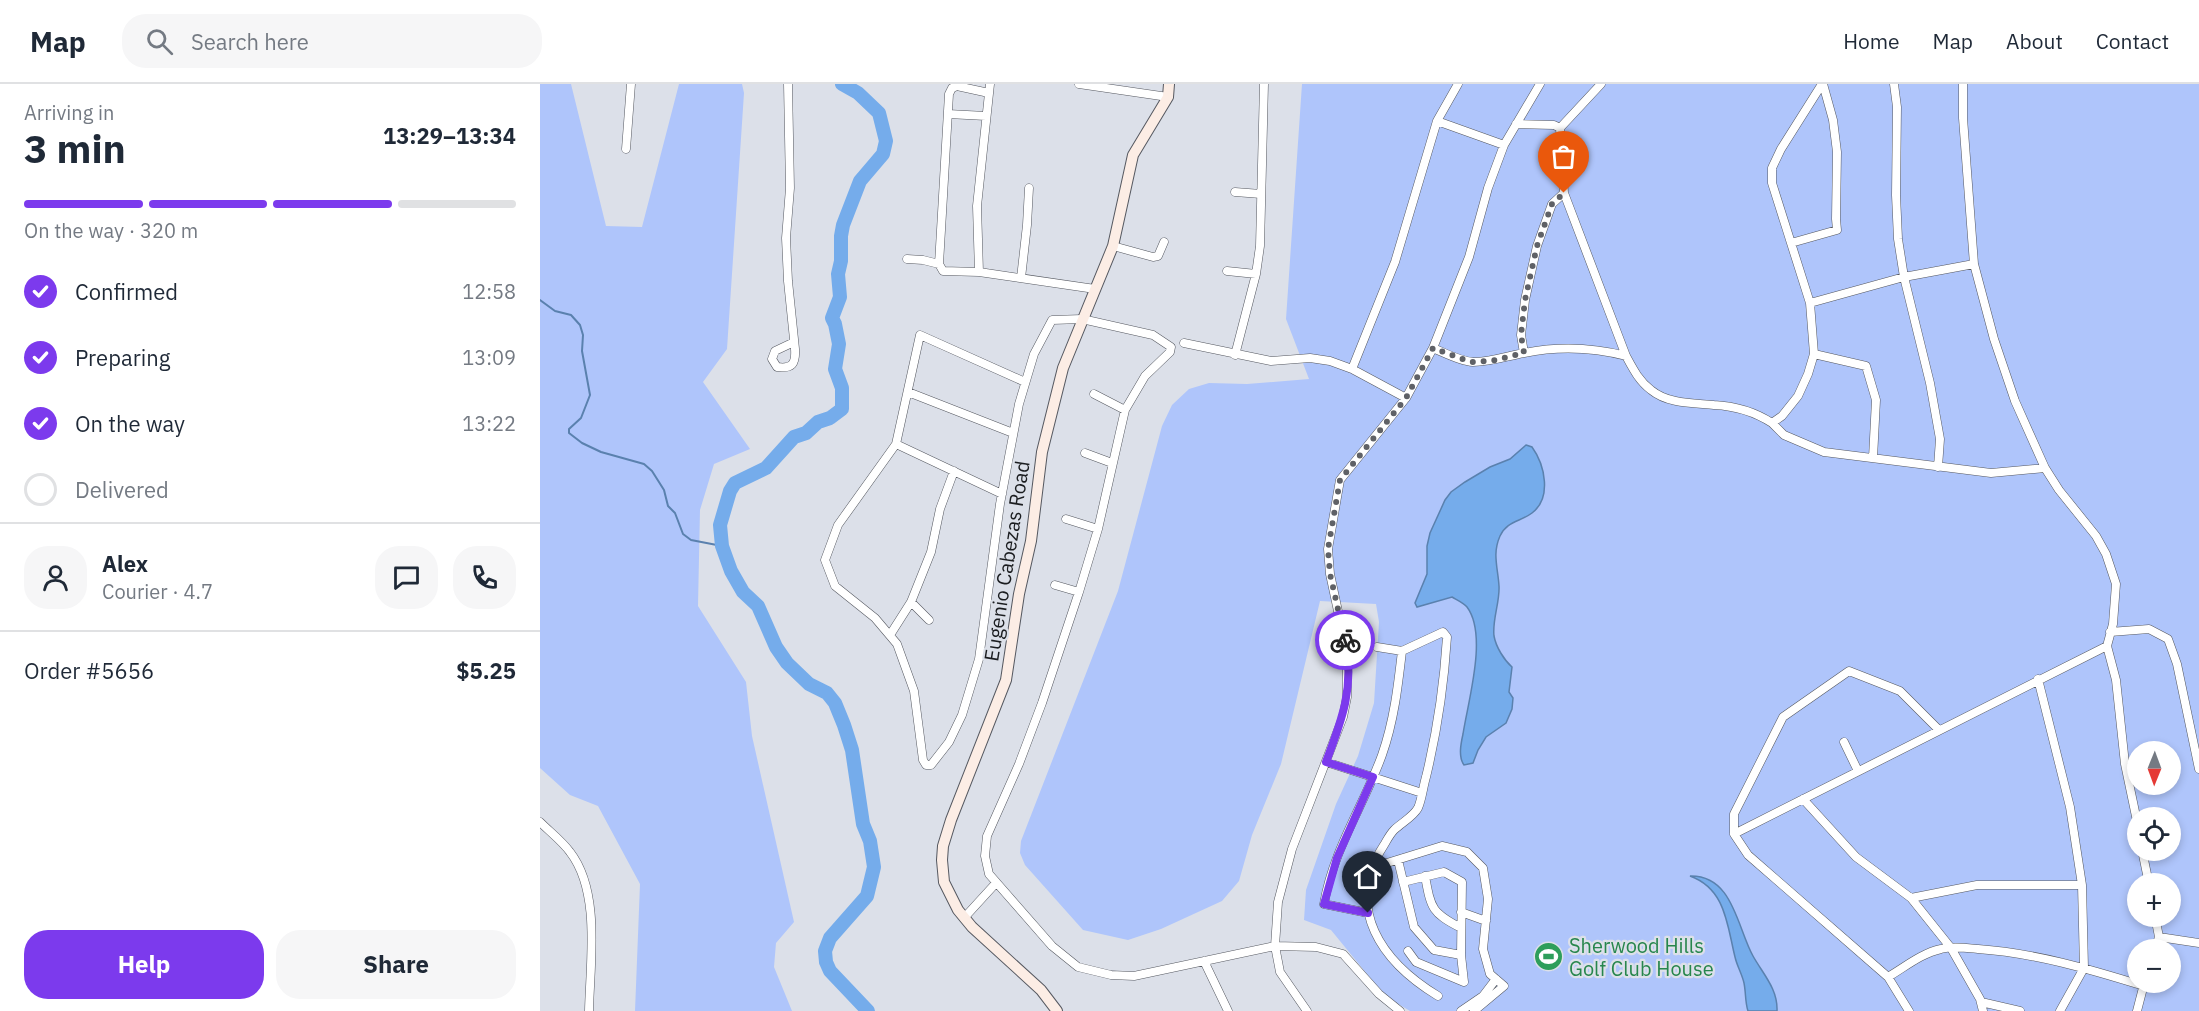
<!DOCTYPE html>
<html lang="en">
<head>
<meta charset="utf-8">
<style>
	:root { --surface:#fff; --page:#f6f6f7; --text:#1f2937; --muted:#747a83; --line:#e0e1e3; --accent:#7c3aed }
	body { margin:0; font-family:"IBM Plex Sans",sans-serif; background:var(--page); color:var(--text); height:100vh; display:flex; flex-direction:column; font-size:22px; white-space:nowrap }
	* { box-sizing:border-box; margin:0 }
	p { font-size:20px; color:var(--muted) }
	.icon { flex:none; width:33px; height:33px; fill:none; stroke:currentColor; stroke-width:2; stroke-linecap:round; stroke-linejoin:round }
	.map { position:relative; flex:1; overflow:hidden }
	.panel { display:flex; flex-direction:column; background:var(--surface); width:540px }
	.panel>* { flex:none }
	.needle { width:39px; rotate:181deg }
	.fabs { position:absolute; left:1587px; top:657px; display:grid; gap:12px }
	.fabs a { display:grid; place-items:center; width:54px; height:54px; border-radius:50%; background:var(--surface); box-shadow:0 3px 9px #0003; font-size:30px }
	.pin { position:absolute; display:grid; place-items:center; width:51px; height:51px; color:#fff; margin:-62px -26px; border-radius:50% 50% 50% 0; rotate:-45deg; box-shadow:0 0 6px #0007 }
	.pin .icon { rotate:45deg }
	.courier { position:absolute; display:grid; place-items:center; width:60px; height:60px; margin:-30px; border:4px solid #7c3aed; border-radius:50%; background:#fff; color:#222; box-shadow:0 2px 8px #0007 }
	.overview em { font-style:normal; font-weight:700 }
	.overview div { display:flex; flex-direction:column-reverse }
	.overview { display:flex; align-items:center; justify-content:space-between; height:102px; padding:0 24px }
	h1 { font-size:39px; font-weight:700; line-height:45px }
	.bar { display:grid; grid-template-columns:repeat(4,1fr); gap:9px 6px; align-content:center; height:72px; padding:0 24px }
	.bar i { height:8px; border-radius:4px; background:var(--line) }
	.bar .on { background:var(--accent) }
	.bar p { grid-column:span 4 }
	.line { display:flex; align-items:center; gap:15px; padding:0 24px; border-top:2px solid var(--line) }
	.line div { flex:1 }
	.round { display:grid; place-items:center; flex:none; width:63px; height:63px; border-radius:24px; background:var(--page) }
	ol { padding:0 24px; list-style:none }
	li { display:flex; align-items:center; gap:18px; height:66px }
	li p { margin-inline-start:auto }
	li .icon { padding:6px; border-radius:50%; background:var(--accent); color:#fff; stroke-width:4 }
	li:last-child { color:var(--muted) }
	li i { width:33px; height:33px; border:3px solid var(--line); border-radius:50% }
	.button { display:flex; gap:12px; margin-top:auto; padding:12px 24px }
	.button a { flex:1; height:69px; border-radius:24px; background:var(--accent); color:#fff; font-size:24px; font-weight:700; line-height:69px; text-align:center }
	.button a+a { background:var(--page); color:var(--text) }
	header { display:flex; align-items:center; gap:36px; box-sizing:border-box; height:84px; padding:0 30px; background:var(--surface); border-bottom:2px solid var(--line) }
	header strong { font-size:28px }
	nav { display:flex; gap:33px; margin-inline-start:auto; font-size:21px }
	.search { width:420px; height:54px; background:var(--page); display:flex; align-items:center; gap:15px; box-sizing:border-box; padding:0 21px; border-radius:24px; color:var(--muted); font-size:22px }
	main { display:flex; flex:1; min-height:0 }
	.map>svg:first-child { display:block }
	.green { fill:#afc5fb; fill-rule:evenodd }
	.water { fill:#75aceb; stroke:#5a81ae; stroke-width:1.5 }
	.lines { fill:none; stroke-linecap:round; stroke-linejoin:round }
	.stream { stroke:#5a81ae; stroke-width:2 }
	.river { stroke:#75aceb; stroke-width:14 }
	.street-casing { stroke:#555860; stroke-width:9 }
	.secondary-casing { stroke:#555860; stroke-width:12 }
	.street { stroke:#fff; stroke-width:8 }
	.secondary { stroke:#fcede5; stroke-width:10 }
	.done { stroke:#5f6166; stroke-width:6; stroke-dasharray:0 10.8 }
	.route { stroke:#7c3aed; stroke-width:8 }
	.labels { text-anchor:middle; stroke-width:4.5; stroke-linejoin:round; paint-order:stroke }
	.street-label { font-size:20px; fill:#1b1d20; stroke:#dce0e9 }
	.leisure-label { font-size:20px; fill:#27864d; stroke:#dce0e9; text-anchor:start }
</style>
</head>
<body>
<header>
<strong>Map</strong>
<div class="search"><svg class="icon" aria-label="search" viewBox="0 0 24 24"><circle cx="10" cy="10" r="6"/><path d="M15 15l6 6"/></svg>Search here</div>
<nav><a>Home</a><a>Map</a><a>About</a><a>Contact</a></nav>
</header>
<main>
<section class="panel">
<div class="overview"><div><h1>3 min</h1><p>Arriving in</p></div><em>13:29–13:34</em></div>
<div class="bar"><i class="on"></i><i class="on"></i><i class="on"></i><i></i><p>On the way · 320 m</p></div>
<ol>
<li><svg class="icon" aria-label="check" viewBox="0 0 24 24"><path d="M5 12l5 5 9-10"/></svg>Confirmed<p>12:58</p></li>
<li><svg class="icon" aria-label="check" viewBox="0 0 24 24"><path d="M5 12l5 5 9-10"/></svg>Preparing<p>13:09</p></li>
<li><svg class="icon" aria-label="check" viewBox="0 0 24 24"><path d="M5 12l5 5 9-10"/></svg>On the way<p>13:22</p></li>
<li><i></i>Delivered</li>
</ol>
<div class="line" style="height:108px"><a class="round"><svg class="icon" aria-label="person" viewBox="0 0 24 24"><circle cx="12" cy="8" r="4"/><path d="M4 21q1-7 8-7t8 7"/></svg></a><div><b>Alex</b><p>Courier · 4.7</p></div><a class="round"><svg class="icon" aria-label="chat" viewBox="0 0 24 24"><path d="M4 5h16v11H9l-5 4z"/></svg></a><a class="round"><svg class="icon" aria-label="phone" viewBox="0 0 24 24"><path d="M5 4h4l2 5-3 2q2 4 5 5l2-3 5 2v4C11 20 4 13 5 4z"/></svg></a></div>
<div class="line" style="height:78px"><div>Order #5656</div><b>$5.25</b></div>
<div class="button"><a>Help</a><a>Share</a></div>
</section>
<div class="map">
<svg width="1659" height="927" viewBox="0 0 1659 927">
	<rect width="100%" height="100%" fill="#dce0e9"/>
	<path class="green" d="M0,0H31L66,142L102,143L139,0H202L204,9L187,265L163,298L210,365L174,380L160,426L158,522L206,598L212,652L254,838L236,859L234,883L252,927H95L100,800L58,722L30,711L0,684Z
		M762,0H1659V927H870L845,912L791,846L764,836L766,806L796,720L818,672L834,619L839,538L836,520L780,517L741,680L712,751L699,797L682,817L621,845L588,856L543,846L485,781L480,769L481,757L578,507L622,342L632,321L649,305L669,299L707,300L769,295L746,235ZM1598,668H1630V700H1598ZM1598,734H1630V766H1598ZM1598,800H1630V832H1598ZM1598,866H1630V898H1598Z"/>
	<path class="water" d="M986,361L992,363C1005,381 1012,414 992,429C980,438 967,437 960,452C952,470 958,484 959,502C960,518 952,536 954,552C956,563 964,576 972,583L969,608L973,614L972,625L966,639L946,653L938,666L933,679L924,681C918,673 921,659 923,650C928,617 948,551 927,523C924,519 917,516 912,513L877,523L875,519L887,490V462L890,449L905,416L911,408L925,398L950,383L970,375Z
		M1150,792C1193,791 1197,843 1213,872C1223,890 1238,905 1237,927H1208C1205,918 1206,909 1204,899C1202,890 1197,882 1195,873C1187,841 1186,805 1150,792Z"/>
	<g class="lines">
		<path class="stream" d="M0,216L15,227L31,231L40,241L43,251L42,267L50,311L41,334L29,345V349L42,359L61,368L104,380L112,387L124,406L128,422L135,429L143,450L151,456L182,462"/>
		<path class="river" d="M302,0L318,9L339,29L346,57L343,70L320,97L303,141L301,152V177L298,190L300,213L292,234L295,240L299,260L295,285L302,304V325L290,334L278,338L266,349L254,353L226,384L195,399L190,407L180,441L182,462L191,487L203,508L218,522L236,563L247,579L269,600L287,609L295,619L304,641L312,666L323,740L330,757L334,783L327,812L290,854L285,867L286,878L290,887L328,927"/>
		<defs>
			<path id="street" d="M248,0L250,104L246,154L248,197L255,265C256,280 252,285 237,283L232,275L235,267L254,258
				M450,0L437,122L439,188L555,205
				M539,0L628,13
				M1061,0L1020,44L1024,109L1086,272C1093,285 1099,297 1111,306C1128,320 1153,319 1174,321C1194,322 1215,328 1232,339L1242,332L1258,312L1268,290L1274,270L1270,219L1232,99V84L1241,65L1282,0
				M1354,0L1357,23L1356,111L1358,155L1364,193L1390,299L1400,355L1398,383
				M1423,0V34L1434,180L1454,255L1475,317L1505,384L1519,406L1556,452L1566,470L1576,500L1573,540L1567,562L1576,596L1585,680L1598,742
				M408,30L446,32
				M897,37L964,61
				M976,40L1014,41L1020,44
				M86,65L91,0
				M695,108L721,110
				M1251,159L1297,146L1296,135L1297,68L1293,36L1283,0
				M573,162L613,173L618,172L624,158
				M367,175L383,176L399,180
				M687,187L716,190
				M439,188L403,187L399,180L409,10L412,4L417,2L449,9
				M481,194L487,141L489,104
				M1270,219L1364,193L1434,180
				M644,259L731,277L770,274L790,277L812,285L866,314
				M893,264C905,269 920,277 933,278C951,278 967,272 984,269C1019,262 1051,263 1086,272
				M984,269L981,251L985,216L997,162L1012,120L1024,109
				M1274,270L1326,282L1336,316L1333,374
				M695,271L716,190L720,162L724,0
				M812,285L855,178L897,37L918,0
				M485,298L380,251L356,360L298,441L285,476L295,502L335,534L357,560L374,607L383,676L386,681H391L409,658L422,631L439,575L460,420L479,320L494,270L512,236L542,235L613,251L631,263L630,268L605,292L585,326L558,445L539,508L502,619L479,680L447,752L445,772L449,790L512,862L538,883L571,891L594,892L735,862L776,863L803,870L839,910L860,927
				M368,308L473,349
				M554,310L585,326
				M1232,339L1244,351L1284,368L1451,389L1505,384
				M356,360L462,410
				M545,369L572,379
				M526,435L558,445
				M515,501L539,508
				M371,518L389,536
				M1570,548L1609,545L1628,555L1637,580L1659,685
				M350,551L371,518L391,468L400,425L414,387
				M837,563L862,567L903,548L907,553C904,600 897,648 886,693C883,703 882,715 878,724C873,733 861,739 854,746C850,750 847,756 844,761C803,824 842,878 898,912
				M1498,595L1530,723L1542,801L1544,884L1520,927
				M1304,658L1318,687
				M786,678L882,709
				M1263,715L1316,773L1371,814L1411,864L1440,915L1443,927
				M0,738C10,748 22,757 30,768C61,808 50,878 49,927
				M1194,750L1567,562
				M1602,766L1609,800
				M858,776L874,843L894,866L921,871
				M834,783L902,762L927,768L943,784L948,815L943,865L950,890L964,902L934,927
				M885,792C891,825 892,829 921,844
				M863,798L904,788L922,798L921,871L924,898L876,878L868,867
				M1371,814L1437,801H1542
				M921,828L946,837
				M828,829L784,820C793,766 824,721 842,671C854,637 858,602 862,567
				M1615,832L1619,853L1615,866
				M424,834L456,799
				M1619,853L1659,859
				M664,877L688,927
				M1348,893C1365,883 1382,869 1401,865C1412,862 1427,864 1438,865C1495,869 1549,885 1604,902
				M1441,918L1480,927
				M767,927L740,888L735,862L738,818L752,765L803,633L807,613V569L790,490L788,465L800,396L866,314L893,264L929,173L948,104L964,61L1000,0
				M921,927L943,912L956,895
				M1369,927L1348,893L1208,771L1194,750V730L1243,633L1309,587L1360,607L1399,646
				M1597,927L1604,900"/>
			<path id="secondary" d="M517,927L501,906L432,843L418,826L404,798L402,776L403,762L411,736L466,596L479,510L491,457L502,368L523,284L573,162L593,71L628,13L629,0"/>
		</defs>
		<use href="#street" class="street-casing"/>
		<use href="#secondary" class="secondary-casing"/>
		<use href="#street" class="street"/>
		<use href="#secondary" class="secondary"/>
	</g>
	<g class="lines">
		<path class="done" d="M805,556L790,490L788,465L800,396L866,314L893,264L931,278L951,277L984,269L981,251L985,216L997,162L1012,120L1024,109"/>
		<path class="route" d="M805,556C815,602 802,636 786,678L833,693L797,774L784,820L828,829"/>
	</g>
	<defs>
		<symbol id="stadium-disc" viewBox="-11 -11 22 22"><circle r="9.5" fill="#2e9e5b" stroke="#dce0e9"/><path d="M0-5a6.5 5 0 1 0 0 10a6.5 5 0 1 0 0-10ZM-3.5-1.8h7v3.6h-7Z" fill="#fff"/></symbol>
	</defs>
	<g fill-rule="evenodd">
		<use href="#stadium-disc" x="992" y="856" width="33" height="33"/>
	</g>
	<g class="labels">
		<g class="street-label">
			<text transform="translate(467 477) rotate(-81)" y="7">Eugenio Cabezas Road</text>
		</g>
		<g class="leisure-label">
			<text x="1029" y="869">Sherwood Hills<tspan x="1029" dy="23">Golf Club House</tspan></text>
		</g>
	</g>
</svg>
<div class="fabs">
<a><svg class="needle" viewBox="-14 -14 28 28"><path d="M0-13l5 13h-10z" fill="#e53935"/><path d="M0 13l5-13h-10z" fill="#747a83"/></svg></a>
<a><svg class="icon" aria-label="locate" viewBox="0 0 24 24"><circle cx="12" cy="12" r="6"/><path d="M12 2v4M12 18v4M2 12h4M18 12h4"/></svg></a>
<a>+</a>
<a>−</a>
</div>
<div class="pin" style="left:1024px;top:109px;background:#ea580c"><svg class="icon" aria-label="bag" viewBox="0 0 24 24"><path d="M5 8h14l-1 12H6zM9 8a3 3 0 0 1 6 0"/></svg></div>
<div class="pin" style="left:828px;top:829px;background:#1f2937"><svg class="icon" aria-label="home" viewBox="0 0 24 24"><path d="M3 11l9-7 9 7M6 9v11h12V9"/></svg></div>
<div class="courier" style="left:805px;top:556px"><svg class="icon" aria-label="bike" viewBox="0 0 24 24"><circle cx="6" cy="16" r="4"/><circle cx="18" cy="16" r="4"/><path d="M6 16l4-8h5l3 8M10 8l3 8H6M13 5h3"/></svg></div>
</div>
</main>
</body>
</html>
